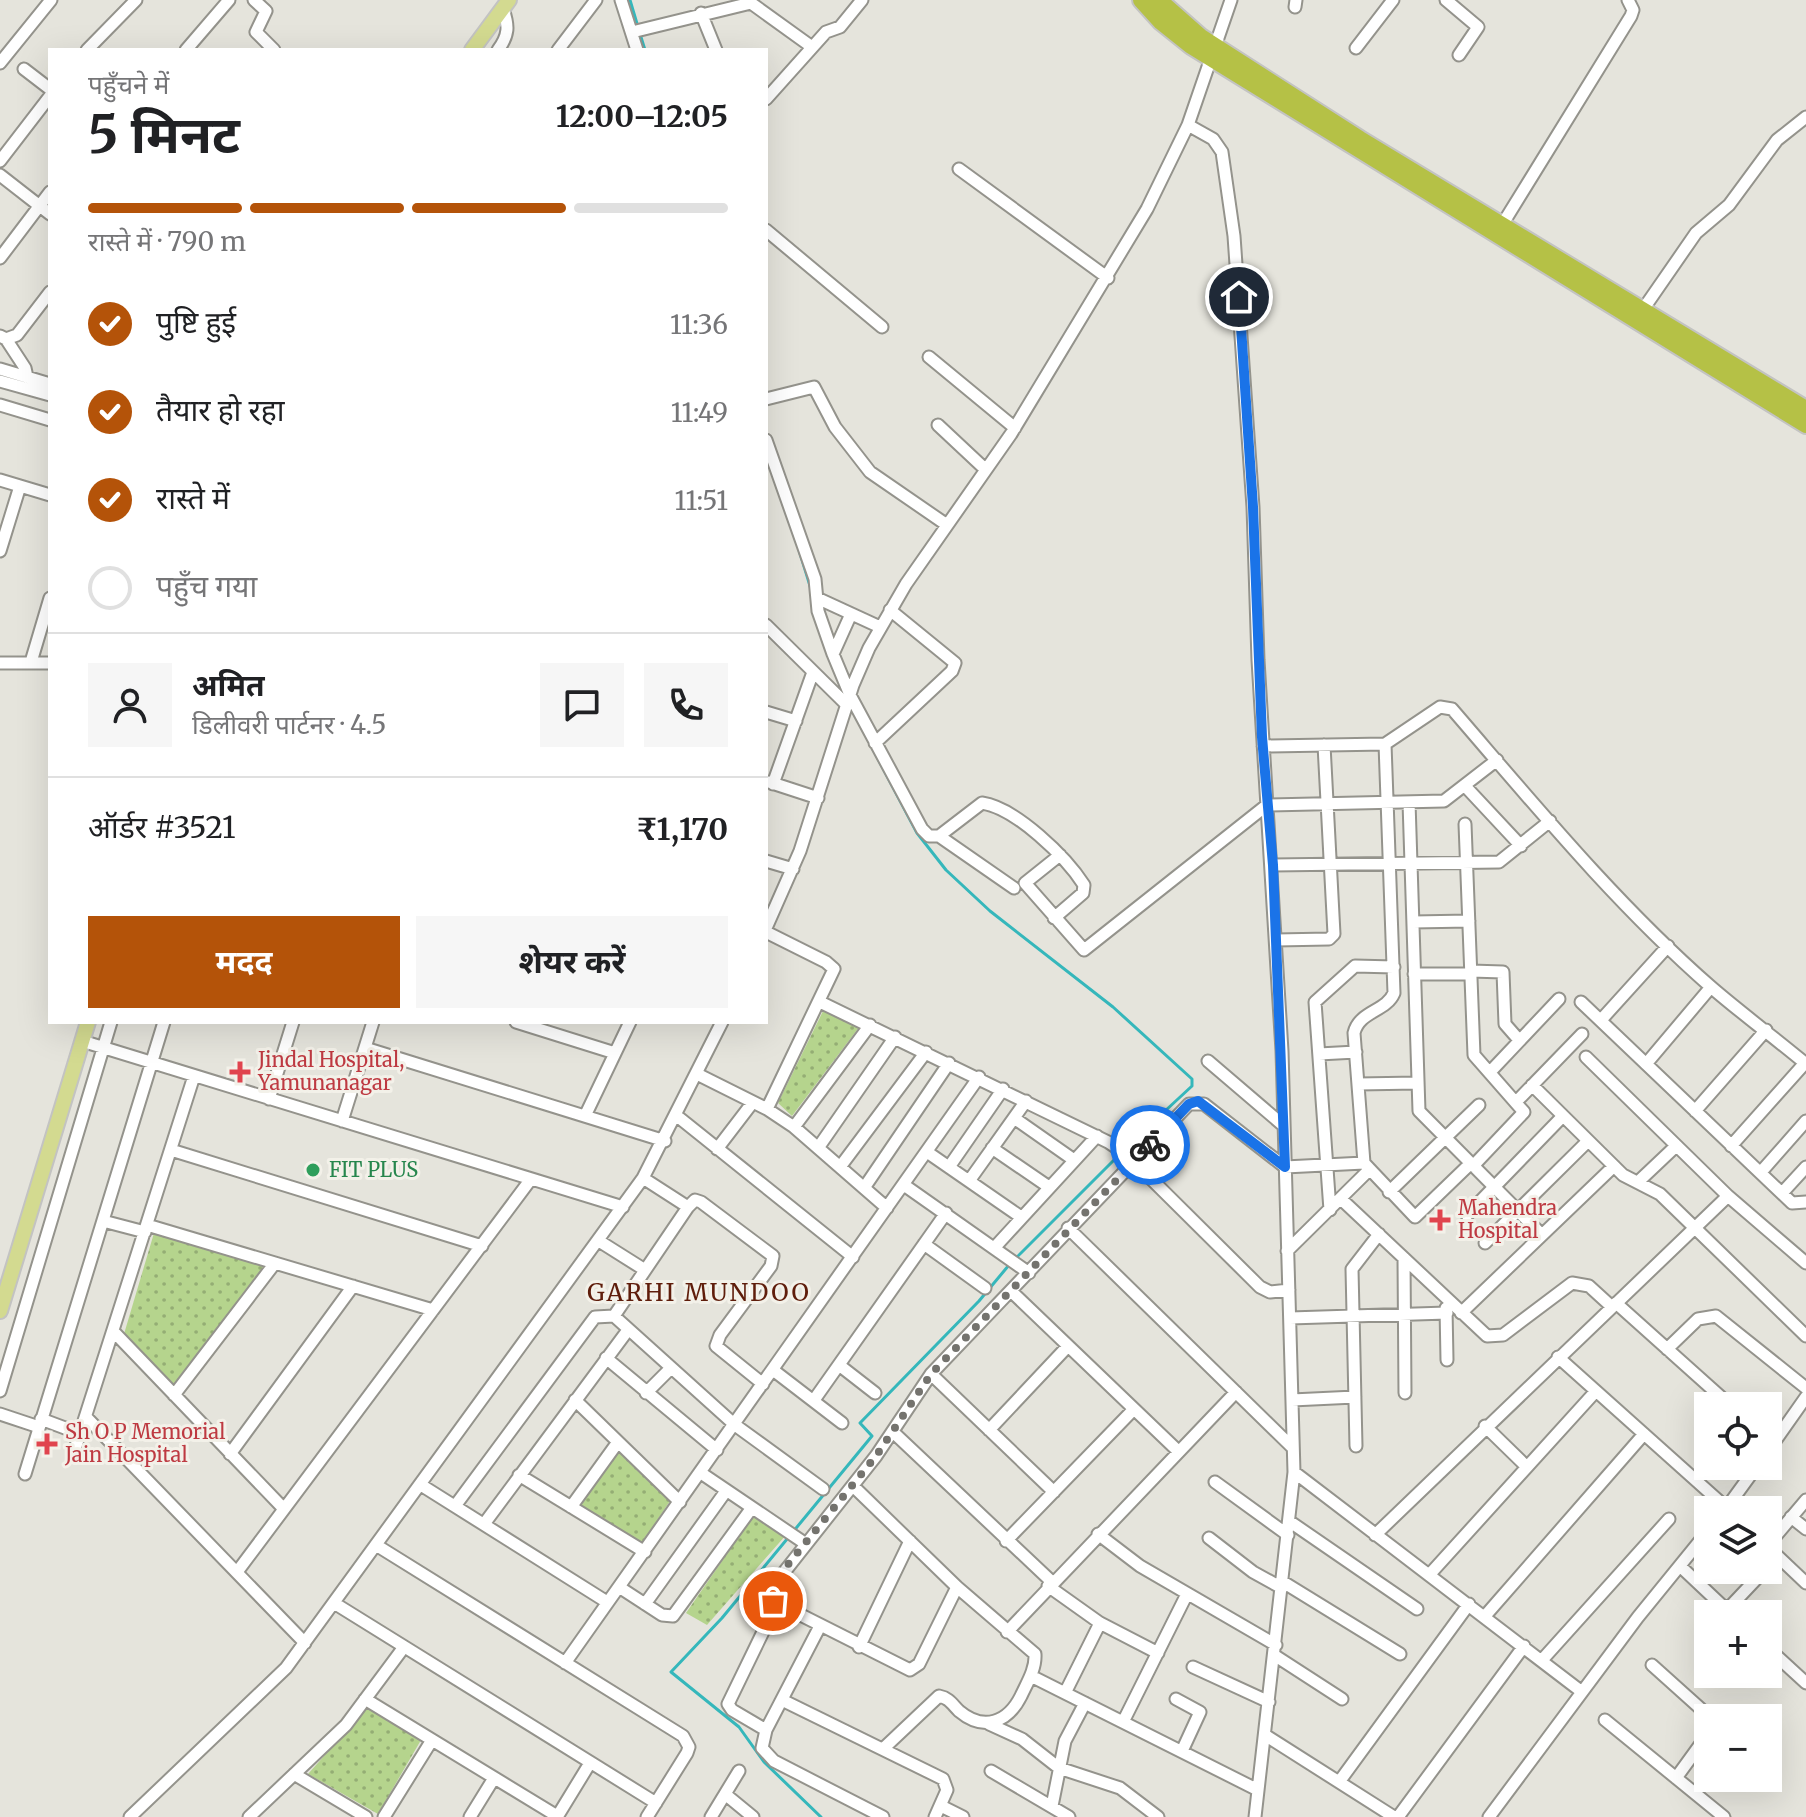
<!DOCTYPE html>
<html lang="hi">
<head>
<meta charset="utf-8">
<style>
	:root { --surface:#fff; --page:#f6f6f6; --text:#202124; --muted:#757577; --line:#e0e0e0; --accent:#b45309 }
	body { margin:0; font-family:Merriweather,"Noto Sans Devanagari",serif; background:var(--page); color:var(--text); height:100vh; display:flex; flex-direction:column; font-size:30px; white-space:nowrap }
	* { box-sizing:border-box; margin:0 }
	p { font-size:26px; color:var(--muted) }
	.icon { flex:none; width:44px; height:44px; fill:none; stroke:currentColor; stroke-width:2; stroke-linecap:round; stroke-linejoin:round }
	.map { position:relative; flex:1; overflow:hidden }
	.sheet { position:absolute; left:48px; top:48px; width:720px; height:976px; display:flex; flex-direction:column; background:var(--surface); border-radius:0px; box-shadow:0 8px 32px #0002 }
	.sheet>* { flex:none }
	.tools { position:absolute; left:1694px; top:1392px; display:grid; gap:16px }
	.tools a { display:grid; place-items:center; width:88px; height:88px; border-radius:0px; background:var(--surface); box-shadow:0 8px 32px #0002; font-size:40px }
	.pin { position:absolute; display:grid; place-items:center; width:68px; height:68px; color:#fff; margin:-34px; border:4px solid #fff; border-radius:50%; box-shadow:0 2px 8px #0007 }
	.courier { position:absolute; display:grid; place-items:center; width:80px; height:80px; margin:-40px; border:6px solid #1a73e8; border-radius:50%; background:#fff; color:#222; box-shadow:0 2px 10px #0007 }
	.overview em { font-style:normal; font-weight:700 }
	.overview div { display:flex; flex-direction:column-reverse }
	.overview { display:flex; align-items:center; justify-content:space-between; height:136px; padding:0 40px }
	h1 { font-size:52px; font-weight:700; line-height:60px }
	.bar { display:grid; grid-template-columns:repeat(4,1fr); gap:12px 8px; align-content:center; height:96px; padding:0 40px }
	.bar i { height:10px; border-radius:6px; background:var(--line) }
	.bar .current { background:var(--accent) }
	.bar p { grid-column:span 4 }
	.line { display:flex; align-items:center; gap:20px; padding:0 40px; border-top:2px solid var(--line) }
	.line div { flex:1 }
	.round { display:grid; place-items:center; flex:none; width:84px; height:84px; border-radius:0px; background:var(--page) }
	ol { padding:0 40px; list-style:none }
	li { display:flex; align-items:center; gap:24px; height:88px }
	li p { margin-inline-start:auto }
	li .icon { padding:8px; border-radius:50%; background:var(--accent); color:#fff; stroke-width:4 }
	li:last-child { color:var(--muted) }
	li i { width:44px; height:44px; border:4px solid var(--line); border-radius:50% }
	.cta { display:flex; gap:16px; margin-top:auto; padding:16px 40px }
	.cta a { flex:1; height:92px; border-radius:0px; background:var(--accent); color:#fff; font-size:32px; font-weight:700; line-height:92px; text-align:center }
	.cta a+a { background:var(--page); color:var(--text) }
	.map>svg:first-child { display:block }
	.park { fill:url(#park-dots) }
	.lines { fill:none; stroke-linecap:round; stroke-linejoin:round }
	.stream { stroke:#35b7bb; stroke-width:3 }
	.minor-casing { stroke:#94938c; stroke-width:15 }
	.major-casing { stroke:#c3c3c2; stroke-width:18 }
	.highway-casing { stroke:#c3c3c2; stroke-width:20 }
	.minor { stroke:#fff; stroke-width:11 }
	.major { stroke:#d3da90; stroke-width:14 }
	.highway { stroke:#b5c146; stroke-width:16 }
	.done { stroke:#74736e; stroke-width:8; stroke-dasharray:0 14.4 }
	.route { stroke:#1a73e8; stroke-width:10 }
	.health-dot { fill:#e0444e; stroke:#f3f1e9; stroke-width:3 }
	.leisure-dot { fill:#2e9e5b; stroke:#f3f1e9; stroke-width:3 }
	.labels { text-anchor:middle; stroke-width:6; stroke-linejoin:round; paint-order:stroke }
	.health-label { font-size:20px; fill:#be3a42; stroke:#f3f1e9; text-anchor:start }
	.leisure-label { font-size:20px; fill:#27864d; stroke:#f3f1e9; text-anchor:start }
	.quarter-label { font-size:24px; letter-spacing:2px; fill:#5f1d0b; stroke:#f3f1e9 }
</style>
</head>
<body>
<div class="map">
<svg width="1806" height="1817" viewBox="0 0 1806 1817">
	<defs>
		<pattern id="park-dots" width="8" height="8" patternUnits="userSpaceOnUse" patternTransform="scale(2)"><rect width="8" height="8" fill="#b5d48d"/><path d="M2 2h.1M6 6h.1" fill="none" stroke="#94ad74" stroke-width="1.8" stroke-linecap="round"/></pattern>
	</defs>
	<rect width="100%" height="100%" fill="#e5e4dc"/>
	<path class="park" d="M824,1009L860,1026L792,1116L778,1103Z
		M154,1233L266,1265L173,1385L124,1334Z
		M619,1450L670,1501L642,1543L581,1505Z
		M756,1512L786,1535L707,1625L686,1613Z
		M367,1708L421,1740L378,1814L308,1774Z"/>
	<g class="lines">
		<path class="stream" d="M630,0L638,27
			M640,34L645,50
			M799,550L811,589
			M831,662L843,692
			M866,736L917,833L946,870L990,911L1113,1007L1192,1079V1086L1124,1149
			M1014,1260L1119,1155
			M821,1817L764,1762L739,1727L671,1672L722,1618L872,1436L860,1423L979,1301L1009,1265"/>
		<defs>
			<path id="minor" d="M254,0L266,11L256,32L274,50
				M621,0L637,50
				M1446,0L1478,27L1459,55
				M1295,7L1296,0
				M701,13L716,50
				M632,32L751,3L812,47
				M1356,48L1393,0
				M87,50L136,0
				M186,50L229,0
				M498,50C509,35 509,26 503,9
				M558,50L596,0
				M0,63L51,0
				M24,69L50,89
				M766,99L826,32L840,27L862,0
				M1188,125L1213,139L1222,152L1234,236L1253,507L1258,660L1282,1051L1294,1472L1255,1817
				M0,161L50,96
				M959,169L1108,278
				M0,175L50,214
				M1502,225L1631,16L1633,10L1628,0
				M766,230L882,327
				M0,258L50,192
				M1642,311L1696,233L1729,205L1777,140L1806,117
				M0,336L6,339L17,335L50,292
				M6,339L25,368L27,377
				M929,357L1015,428
				M0,369L50,384
				M0,381L50,395
				M766,399L814,387L835,427L870,472L947,525
				M0,405L50,420
				M938,425L985,469
				M766,440L815,579L818,611L833,654L850,695L922,829L929,836H939L982,803C1016,808 1066,857 1084,885L1083,893L1054,918
				M0,480L50,495
				M0,551L20,486
				M817,598L880,627
				M766,625L847,705
				M833,654L851,614
				M31,662L50,598
				M0,663H50
				M766,712L796,721
				M875,743L952,671L955,663L890,610
				M1385,744L1394,993C1386,1012 1359,1011 1354,1033L1364,1163L1415,1217L1471,1163
				M1263,746L1385,744L1440,707L1452,709C1534,804 1615,903 1711,987C1741,1013 1775,1038 1806,1064
				M769,782L818,798
				M773,784L813,672
				M1465,786L1521,846
				M1409,802L1419,1111L1542,1235
				M1465,824L1474,1055L1524,1112L1473,1166
				M939,836L1014,888
				M1060,855L1025,883L1084,950L1267,805L1444,801L1497,760
				M766,861L793,869
				M1273,865L1499,862L1550,821
				M1413,922L1469,921
				M766,928L800,851L853,685L869,648L906,584L1011,434L1147,209L1188,125L1231,0
				M766,932L826,962L834,969L767,1109
				M1276,940L1329,939L1334,934L1324,745
				M1471,971L1503,972L1505,1024L1519,1040
				M1414,974H1471
				M820,1002L1108,1142L1126,1154L1260,1287L1270,1292L1289,1290
				M1581,1002L1792,1203L1806,1202
				M1601,1020L1668,946
				M516,1022L615,1053
				M82,1041L623,1207
				M365,1048L665,1141
				M1319,1054L1356,1052
				M1586,1057L1728,1196L1806,1263
				M1208,1061L1284,1126
				M1646,1064L1711,987
				M1490,1072L1559,999
				M697,1074L767,1109L794,1127L887,1208
				M1358,1084L1417,1083
				M1532,1085L1623,1175L1660,1194L1806,1336
				M269,1099L293,1022
				M1517,1101L1582,1034
				M1695,1111L1766,1030
				M585,1116L630,1022
				M677,1116L853,1257
				M1014,1118L1074,1160
				M342,1121L373,1022
				M794,1127L870,1025
				M1731,1146L1805,1063
				M818,1148L895,1037
				M992,1148L1049,1187
				M717,1149L753,1102
				M171,1150L482,1246
				M927,1152L1021,1217
				M840,1167L926,1052
				M949,1167L1003,1089
				M1761,1172L1806,1121
				M643,1178L688,1207
				M969,1181L1026,1101
				M1639,1181L1676,1146
				M904,1185L1029,1273
				M864,1188L949,1063
				M1389,1192L1479,1105
				M1783,1192L1806,1167
				M1341,1199L1487,1336L1503,1335L1572,1283L1589,1286L1612,1307
				M1330,1210L1315,1002L1355,966L1394,967
				M1467,1215L1562,1117
				M103,1221L145,1232
				M147,1225L433,1310
				M1068,1228L1293,1448
				M599,1241L645,1270
				M1485,1243L1587,1142
				M924,1244L985,1288
				M995,1247L1097,1136
				M1287,1251L1368,1171
				M1404,1258L1405,1393
				M1012,1292L1178,1451
				M1616,1303L1731,1406
				M1446,1308L1447,1360
				M1461,1313L1614,1166
				M614,1316L688,1207L695,1200L701,1202L773,1256L771,1266L720,1335L716,1346L763,1384
				M1290,1318L1447,1313
				M114,1332L284,1509
				M1667,1349L1698,1319L1716,1316L1806,1388
				M1558,1357L1729,1510
				M606,1358L717,1450
				M839,1365L875,1393
				M773,1370L842,1423
				M931,1374L1054,1492
				M0,1391L111,1022
				M646,1393L671,1368
				M174,1395L275,1263
				M575,1400L680,1502
				M814,1400L946,1213
				M1292,1400L1355,1397
				M0,1414L39,1427
				M87,1418L305,1643
				M41,1419L81,1434
				M1485,1426L1527,1467
				M989,1430L1068,1346
				M893,1432L1052,1582
				M1356,1446L1352,1269L1379,1234
				M75,1449L194,1076
				M1768,1451L1806,1397
				M230,1454L353,1286
				M1294,1472L1582,1692
				M701,1473L806,1544
				M25,1474L164,1022
				M519,1475L645,1552
				M1215,1482L1288,1535
				M421,1485L607,1602
				M853,1486L957,1587L1035,1654C1036,1669 1027,1683 1021,1696C1008,1722 984,1732 959,1711C952,1704 949,1698 939,1696L885,1747
				M455,1506L595,1317L614,1316L735,1425L823,1489
				M571,1507L618,1442
				M1725,1510L1757,1466
				M1791,1517L1806,1529
				M1289,1521L1417,1609
				M484,1524L628,1330
				M1098,1534L1140,1566L1276,1645
				M1375,1535L1728,1196
				M1209,1538L1253,1572L1282,1588
				M1006,1541L1134,1409
				M376,1545L683,1736L689,1747L687,1753L647,1817
				M1768,1545L1806,1500
				M1768,1547L1806,1583
				M1680,1566L1731,1614
				M237,1572L531,1179
				M1430,1574L1596,1391
				M1283,1582L1400,1654
				M1048,1586L1100,1623L1158,1653
				M619,1587L662,1615L673,1616L751,1509
				M957,1587L919,1664L910,1670L777,1603L770,1590L876,1456L931,1374L1189,1104H1204L1285,1167L1364,1163
				M334,1603L656,1803
				M645,1604L726,1491
				M1727,1610L1760,1575
				M1485,1616L1644,1434
				M820,1626L766,1730L762,1748L774,1761L883,1817
				M1007,1632L1236,1392
				M859,1647L910,1541
				M1768,1648L1806,1683
				M1274,1655L1342,1699
				M1542,1660L1669,1519
				M565,1663L979,1077
				M1652,1665L1711,1718
				M1193,1667L1269,1702
				M1031,1676L1258,1790
				M1065,1693L1100,1623
				M365,1699L557,1816
				M1176,1699L1200,1712L1182,1751
				M782,1700L943,1779L947,1790L935,1817
				M1605,1720L1724,1817
				M1123,1722L1187,1594
				M989,1724L1022,1739L1059,1768L1120,1788L1158,1817
				M766,1730L732,1710L728,1704L777,1603
				M1265,1735L1394,1817
				M991,1771L1069,1817
				M294,1774L366,1817
				M1676,1778L1708,1734
				M1339,1782L1469,1604
				M725,1794L753,1817
				M941,1806L963,1817
				M1052,1806L1065,1741L1085,1703
				M130,1817L286,1668L643,1178L722,1022
				M249,1817L346,1725L404,1647
				M384,1817L432,1740
				M470,1817L494,1778
				M557,1817L590,1763
				M711,1817L739,1771
				M1398,1817L1524,1646
				M1489,1817L1638,1617L1708,1531"/>
			<path id="major" d="M472,50L509,0
				M0,1311L88,1022"/>
			<path id="highway" d="M1141,0L1161,22L1191,46L1806,425
				M1159,0L1201,37L1360,139L1806,409"/>
		</defs>
		<use href="#minor" class="minor-casing"/>
		<use href="#major" class="major-casing"/>
		<use href="#highway" class="highway-casing"/>
		<use href="#minor" class="minor"/>
		<use href="#major" class="major"/>
		<use href="#highway" class="highway"/>
	</g>
	<g class="lines">
		<path class="done" d="M773,1601L772,1584L876,1456L931,1374L1150,1145"/>
		<path class="route" d="M1150,1145L1189,1104L1198,1101L1285,1167L1273,865L1262,737L1253,507L1239,297"/>
	</g>
	<g class="health-dot">
		<path d="M236 1060h8v8h8v8h-8v8h-8v-8h-8v-8h8z"/>
		<path d="M1436 1208h8v8h8v8h-8v8h-8v-8h-8v-8h8z"/>
		<path d="M43 1432h8v8h8v8h-8v8h-8v-8h-8v-8h8z"/>
	</g>
	<circle class="leisure-dot" cx="313" cy="1170" r="8"/>
	<g class="labels">
		<g class="health-label">
			<text x="258" y="1067">Jindal Hospital,<tspan x="258" dy="23">Yamunanagar</tspan></text>
			<text x="1458" y="1215">Mahendra<tspan x="1458" dy="23">Hospital</tspan></text>
			<text x="65" y="1439">Sh O P Memorial<tspan x="65" dy="23">Jain Hospital</tspan></text>
		</g>
		<g class="leisure-label">
			<text x="329" y="1177">FIT PLUS</text>
		</g>
		<g class="quarter-label">
			<text x="699" y="1301">GARHI MUNDOO</text>
		</g>
	</g>
</svg>
<div class="tools">
<a><svg class="icon" aria-label="locate" viewBox="0 0 24 24"><circle cx="12" cy="12" r="6"/><path d="M12 2v4M12 18v4M2 12h4M18 12h4"/></svg></a>
<a><svg class="icon" aria-label="layers" viewBox="0 0 24 24"><path d="M12 4l9 5-9 5-9-5zM3 14l9 5 9-5"/></svg></a>
<a>+</a>
<a>−</a>
</div>
<div class="pin" style="left:773px;top:1601px;background:#ea580c"><svg class="icon" aria-label="bag" viewBox="0 0 24 24"><path d="M5 8h14l-1 12H6zM9 8a3 3 0 0 1 6 0"/></svg></div>
<div class="pin" style="left:1239px;top:297px;background:#1f2937"><svg class="icon" aria-label="home" viewBox="0 0 24 24"><path d="M3 11l9-7 9 7M6 9v11h12V9"/></svg></div>
<div class="courier" style="left:1150px;top:1145px"><svg class="icon" aria-label="bike" viewBox="0 0 24 24"><circle cx="6" cy="16" r="4"/><circle cx="18" cy="16" r="4"/><path d="M6 16l4-8h5l3 8M10 8l3 8H6M13 5h3"/></svg></div>
<section class="sheet">
<div class="overview"><div><h1>5 मिनट</h1><p>पहुँचने में</p></div><em>12:00–12:05</em></div>
<div class="bar"><i class="current"></i><i class="current"></i><i class="current"></i><i></i><p>रास्ते में · 790 m</p></div>
<ol>
<li><svg class="icon" aria-label="check" viewBox="0 0 24 24"><path d="M5 12l5 5 9-10"/></svg>पुष्टि हुई<p>11:36</p></li>
<li><svg class="icon" aria-label="check" viewBox="0 0 24 24"><path d="M5 12l5 5 9-10"/></svg>तैयार हो रहा<p>11:49</p></li>
<li><svg class="icon" aria-label="check" viewBox="0 0 24 24"><path d="M5 12l5 5 9-10"/></svg>रास्ते में<p>11:51</p></li>
<li><i></i>पहुँच गया</li>
</ol>
<div class="line" style="height:144px"><a class="round"><svg class="icon" aria-label="person" viewBox="0 0 24 24"><circle cx="12" cy="8" r="4"/><path d="M4 21q1-7 8-7t8 7"/></svg></a><div><b>अमित</b><p>डिलीवरी पार्टनर · 4.5</p></div><a class="round"><svg class="icon" aria-label="chat" viewBox="0 0 24 24"><path d="M4 5h16v11H9l-5 4z"/></svg></a><a class="round"><svg class="icon" aria-label="phone" viewBox="0 0 24 24"><path d="M5 4h4l2 5-3 2q2 4 5 5l2-3 5 2v4C11 20 4 13 5 4z"/></svg></a></div>
<div class="line" style="height:104px"><div>ऑर्डर #3521</div><b>₹1,170</b></div>
<div class="cta"><a>मदद</a><a>शेयर करें</a></div>
</section>
</div>
</body>
</html>
